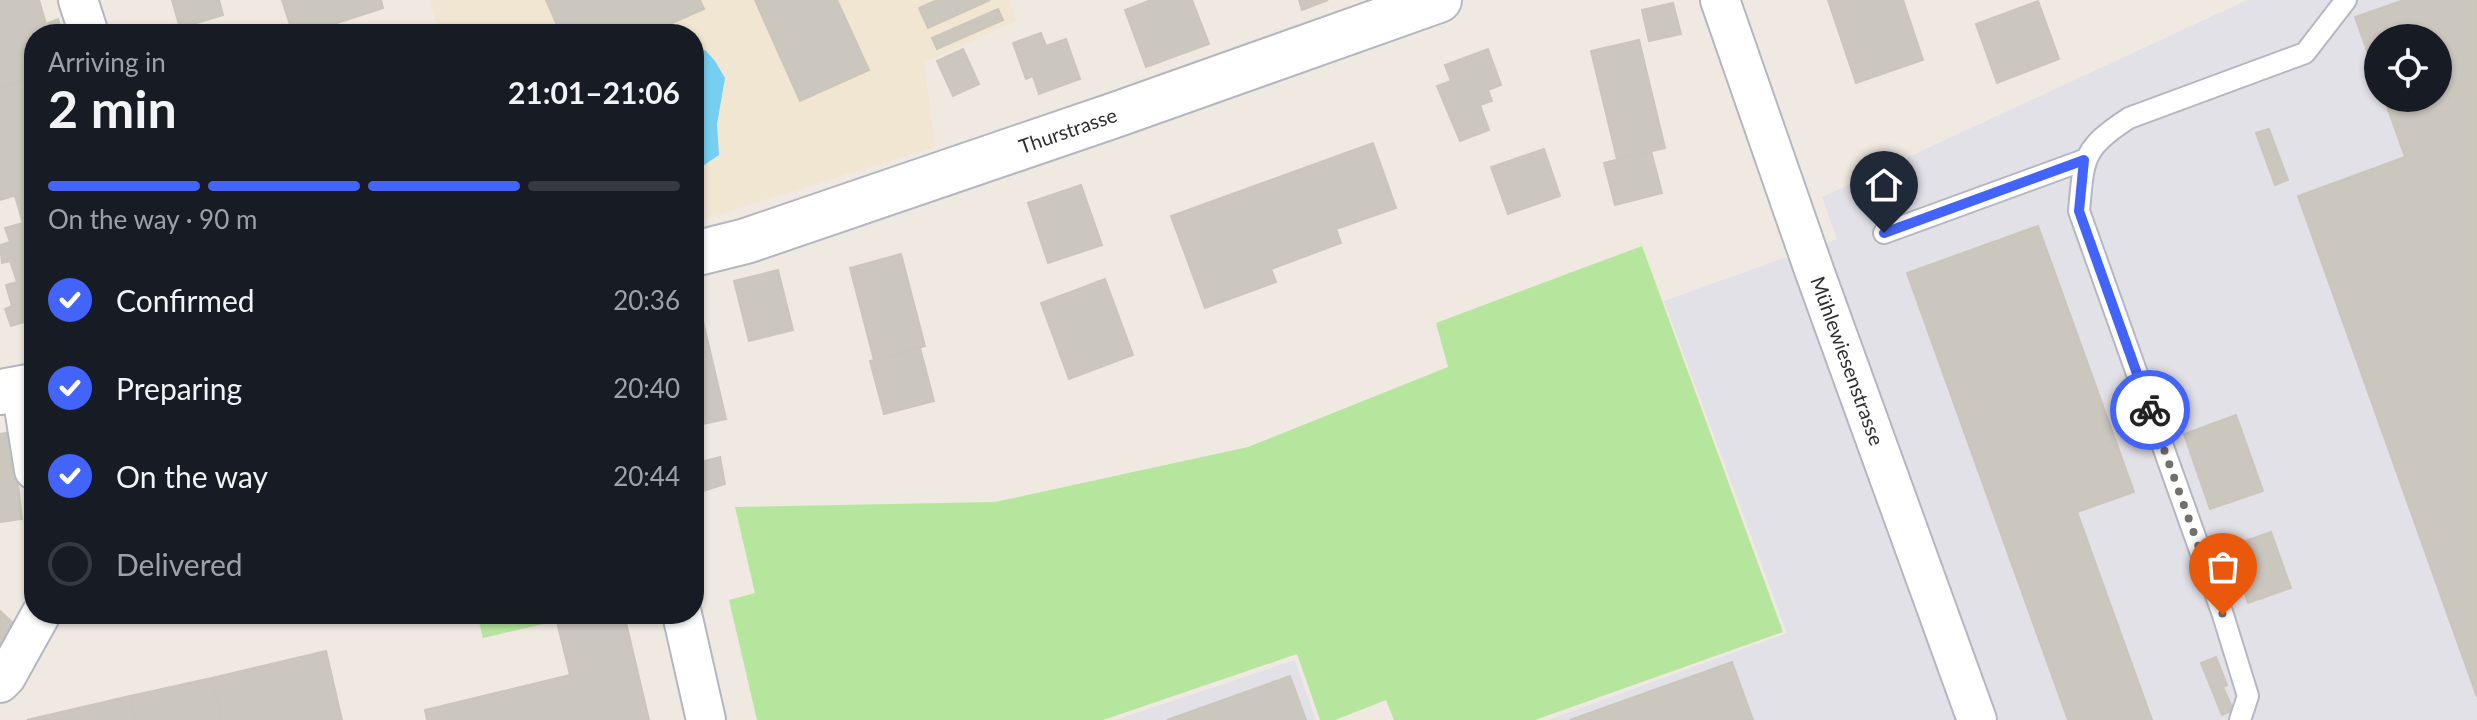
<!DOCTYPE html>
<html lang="en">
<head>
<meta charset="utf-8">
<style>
	:root { --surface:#171b24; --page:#242831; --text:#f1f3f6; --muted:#9ea1a6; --line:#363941; --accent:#4264fb }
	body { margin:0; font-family:Lato,sans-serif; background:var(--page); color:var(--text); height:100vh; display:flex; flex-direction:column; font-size:30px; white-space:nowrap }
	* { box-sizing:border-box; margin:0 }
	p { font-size:26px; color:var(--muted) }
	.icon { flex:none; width:44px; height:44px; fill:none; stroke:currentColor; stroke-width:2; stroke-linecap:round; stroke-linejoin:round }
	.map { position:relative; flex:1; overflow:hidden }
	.sheet { position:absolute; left:24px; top:24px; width:680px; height:600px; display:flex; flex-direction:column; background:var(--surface); border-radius:32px; box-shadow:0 2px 6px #0004 }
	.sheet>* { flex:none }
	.fabs { position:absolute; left:2364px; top:24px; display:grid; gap:16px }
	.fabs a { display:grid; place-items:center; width:88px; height:88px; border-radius:50%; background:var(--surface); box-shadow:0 2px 6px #0004; font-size:40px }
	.pin { position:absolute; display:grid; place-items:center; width:68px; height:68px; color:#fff; margin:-82px -34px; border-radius:50% 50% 50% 0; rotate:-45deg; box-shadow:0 0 8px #0007 }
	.pin .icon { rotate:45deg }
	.courier { position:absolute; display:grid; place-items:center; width:80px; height:80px; margin:-40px; border:6px solid #4264fb; border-radius:50%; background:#fff; color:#222; box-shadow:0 2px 10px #0007 }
	.summary em { font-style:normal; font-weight:700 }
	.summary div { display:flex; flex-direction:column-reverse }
	.summary { display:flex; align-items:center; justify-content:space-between; height:136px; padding:0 24px }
	h1 { font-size:52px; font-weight:700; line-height:60px }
	.bar { display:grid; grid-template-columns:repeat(4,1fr); gap:12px 8px; align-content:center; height:96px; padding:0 24px }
	.bar i { height:10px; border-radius:6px; background:var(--line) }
	.bar .on { background:var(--accent) }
	.bar p { grid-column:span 4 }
	ol { padding:0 24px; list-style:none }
	li { display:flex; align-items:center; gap:24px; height:88px }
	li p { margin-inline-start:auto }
	li .icon { padding:8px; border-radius:50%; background:var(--accent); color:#fff; stroke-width:4 }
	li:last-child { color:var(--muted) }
	li i { width:44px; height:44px; border:4px solid var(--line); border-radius:50% }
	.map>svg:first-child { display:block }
	.industrial { fill:#e3e1e8; fill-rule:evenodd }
	.education { fill:#f0e6d1 }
	.green { fill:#b6e59e }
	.water { fill:#75cff0 }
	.building { fill:#cbc7bf; stroke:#cbc5ba; stroke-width:2 }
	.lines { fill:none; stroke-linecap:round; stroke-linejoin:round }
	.lane-casing { stroke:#b4b7c1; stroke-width:24 }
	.street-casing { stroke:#b4b7c1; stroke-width:42 }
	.secondary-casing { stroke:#b4b7c1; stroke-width:48 }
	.lane { stroke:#fff; stroke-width:20 }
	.street { stroke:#fff; stroke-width:38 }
	.secondary { stroke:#fff; stroke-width:44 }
	.done { stroke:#726f6d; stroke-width:8; stroke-dasharray:0 14.4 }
	.route { stroke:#4264fb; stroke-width:10 }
	.labels { text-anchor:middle; stroke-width:6; stroke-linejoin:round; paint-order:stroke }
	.street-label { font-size:20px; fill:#2e2e2e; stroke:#fff }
</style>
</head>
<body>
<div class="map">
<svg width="2477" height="720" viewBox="0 0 2477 720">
	<rect width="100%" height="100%" fill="#efe9e1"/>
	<path class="industrial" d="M2247,0H2477V720H1548L1787,633L1664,301L1837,239L1822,197ZM2378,38H2438V98H2378Z
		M1295,660L1316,720H1115Z"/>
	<path class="education" d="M429,0H1009L1016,21L924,62L935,147L694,222V34H440Z"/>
	<path class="green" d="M1642,246L1783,632L1535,720H1394L1386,700L1335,720H1320L1297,654L1103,720H757L729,600L755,593L735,507L995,502L1248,447L1448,367L1436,323Z
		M477,614H554L556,621L483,638Z"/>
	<path class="water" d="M705,50L715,61L725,78L717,124L719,155L694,172V55Z"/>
	<path class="building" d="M0,0H39L46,24L58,19L63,34H34V78L0,88Z
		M172,0H219L223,15L180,28Z
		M282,0H381L383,8L303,34H293Z
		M546,0H700L704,9L647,34H561Z
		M755,0H837L869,70L800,101Z
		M937,0H990L928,28L919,8Z
		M1151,0H1192L1209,44L1146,67L1125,10Z
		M1299,0H1328L1302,10Z
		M1828,0H1903L1923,60L1856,83Z
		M2404,0H2477V697L2298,196L2405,157L2384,98H2438V38H2378V82L2355,17Z
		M2038,1L2059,59L1997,83L1976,24Z
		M1673,3L1681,34L1649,41L1642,10Z
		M998,9L1003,20L937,49L932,38Z
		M1041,33L1046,46L1066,39L1080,79L1039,94L1033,76L1026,79L1013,43Z
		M1639,40L1665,148L1617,159L1591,51Z
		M963,49L979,84L953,96L937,61Z
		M1488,49L1501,85L1488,90L1492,101L1480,105L1489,130L1460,141L1437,86L1451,81L1445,65Z
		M34,78V190L0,200V88Z
		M2269,129L2288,180L2275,185L2256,133Z
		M1373,143L1396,208L1336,229L1341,243L1271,269L1276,282L1205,308L1171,216Z
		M1544,149L1560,196L1508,214L1491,167Z
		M1651,151L1662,193L1615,205L1604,163Z
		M1081,185L1102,245L1048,263L1028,203Z
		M34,190V319L11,326L5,309L12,306L6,285L17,282L10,261L2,263L0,245L10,242L5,228L23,223L15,196Z
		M2038,226L2134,492L2077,512L2152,720H2068L1907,273Z
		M901,254L925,346L874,360L850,268Z
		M778,270L793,330L749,341L734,281Z
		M1105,279L1133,355L1069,379L1041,303Z
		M699,304L726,419L694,426V305Z
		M920,348L934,401L884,414L870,361Z
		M2236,415L2263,491L2210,509L2184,434Z
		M12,432L22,519L0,522V434Z
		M720,457L725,484L700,492L697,463Z
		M2271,532L2291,588L2248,603L2228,547Z
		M0,611L24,633L0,659Z
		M555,614H624L649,720H427L425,710L570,675Z
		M326,651L342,720H222L212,678Z
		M2216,657L2227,685L2223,687L2233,710L2222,715L2201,663Z
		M1732,662L1753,720H1570Z
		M1290,676L1306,720H1167Z
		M212,678L222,720H136L130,696Z
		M130,696L136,720H27Z"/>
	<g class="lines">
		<defs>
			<path id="lane" d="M1884,233L2084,160
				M2240,720L2248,696L2223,615L2079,211C2084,157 2082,149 2129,118L2305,53L2346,0"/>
			<path id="street" d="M78,0L89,34
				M1720,0L1814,270L1977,720
				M21,389L34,470
				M682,614L706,720
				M0,683L6,677L41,614"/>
			<path id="secondary" d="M694,254L746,241L1115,115L1439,0
				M0,392L34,386"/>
		</defs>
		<use href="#lane" class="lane-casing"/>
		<use href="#street" class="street-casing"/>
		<use href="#secondary" class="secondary-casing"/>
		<use href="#lane" class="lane"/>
		<use href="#street" class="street"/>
		<use href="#secondary" class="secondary"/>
	</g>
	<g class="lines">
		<path class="done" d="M2150,410L2223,615"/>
		<path class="route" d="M1884,233L2084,160L2079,211L2150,410"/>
	</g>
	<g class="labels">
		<g class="street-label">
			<text transform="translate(1068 131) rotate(-19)" y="7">Thurstrasse</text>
			<text transform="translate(1847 361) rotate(70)" y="7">Mühlewiesenstrasse</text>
		</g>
	</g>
</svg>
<div class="fabs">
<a><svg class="icon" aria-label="locate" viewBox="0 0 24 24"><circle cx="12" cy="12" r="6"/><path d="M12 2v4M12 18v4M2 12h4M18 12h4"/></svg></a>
</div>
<div class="pin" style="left:2223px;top:615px;background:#ea580c"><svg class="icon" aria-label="bag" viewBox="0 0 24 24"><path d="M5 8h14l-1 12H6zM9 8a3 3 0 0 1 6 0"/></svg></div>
<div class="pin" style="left:1884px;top:233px;background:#1f2937"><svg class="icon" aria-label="home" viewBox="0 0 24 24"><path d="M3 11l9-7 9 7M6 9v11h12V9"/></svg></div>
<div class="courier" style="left:2150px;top:410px"><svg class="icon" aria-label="bike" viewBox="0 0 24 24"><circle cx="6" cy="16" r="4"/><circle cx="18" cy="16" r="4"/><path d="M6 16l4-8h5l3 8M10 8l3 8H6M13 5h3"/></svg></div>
<section class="sheet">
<div class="summary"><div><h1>2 min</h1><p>Arriving in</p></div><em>21:01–21:06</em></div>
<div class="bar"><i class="on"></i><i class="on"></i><i class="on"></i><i></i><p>On the way · 90 m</p></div>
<ol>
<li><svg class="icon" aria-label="check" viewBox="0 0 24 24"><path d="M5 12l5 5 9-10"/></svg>Confirmed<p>20:36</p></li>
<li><svg class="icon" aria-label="check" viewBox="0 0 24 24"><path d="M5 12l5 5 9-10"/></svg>Preparing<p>20:40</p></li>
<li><svg class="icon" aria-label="check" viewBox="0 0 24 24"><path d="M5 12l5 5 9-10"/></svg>On the way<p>20:44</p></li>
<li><i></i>Delivered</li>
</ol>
</section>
</div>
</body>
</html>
